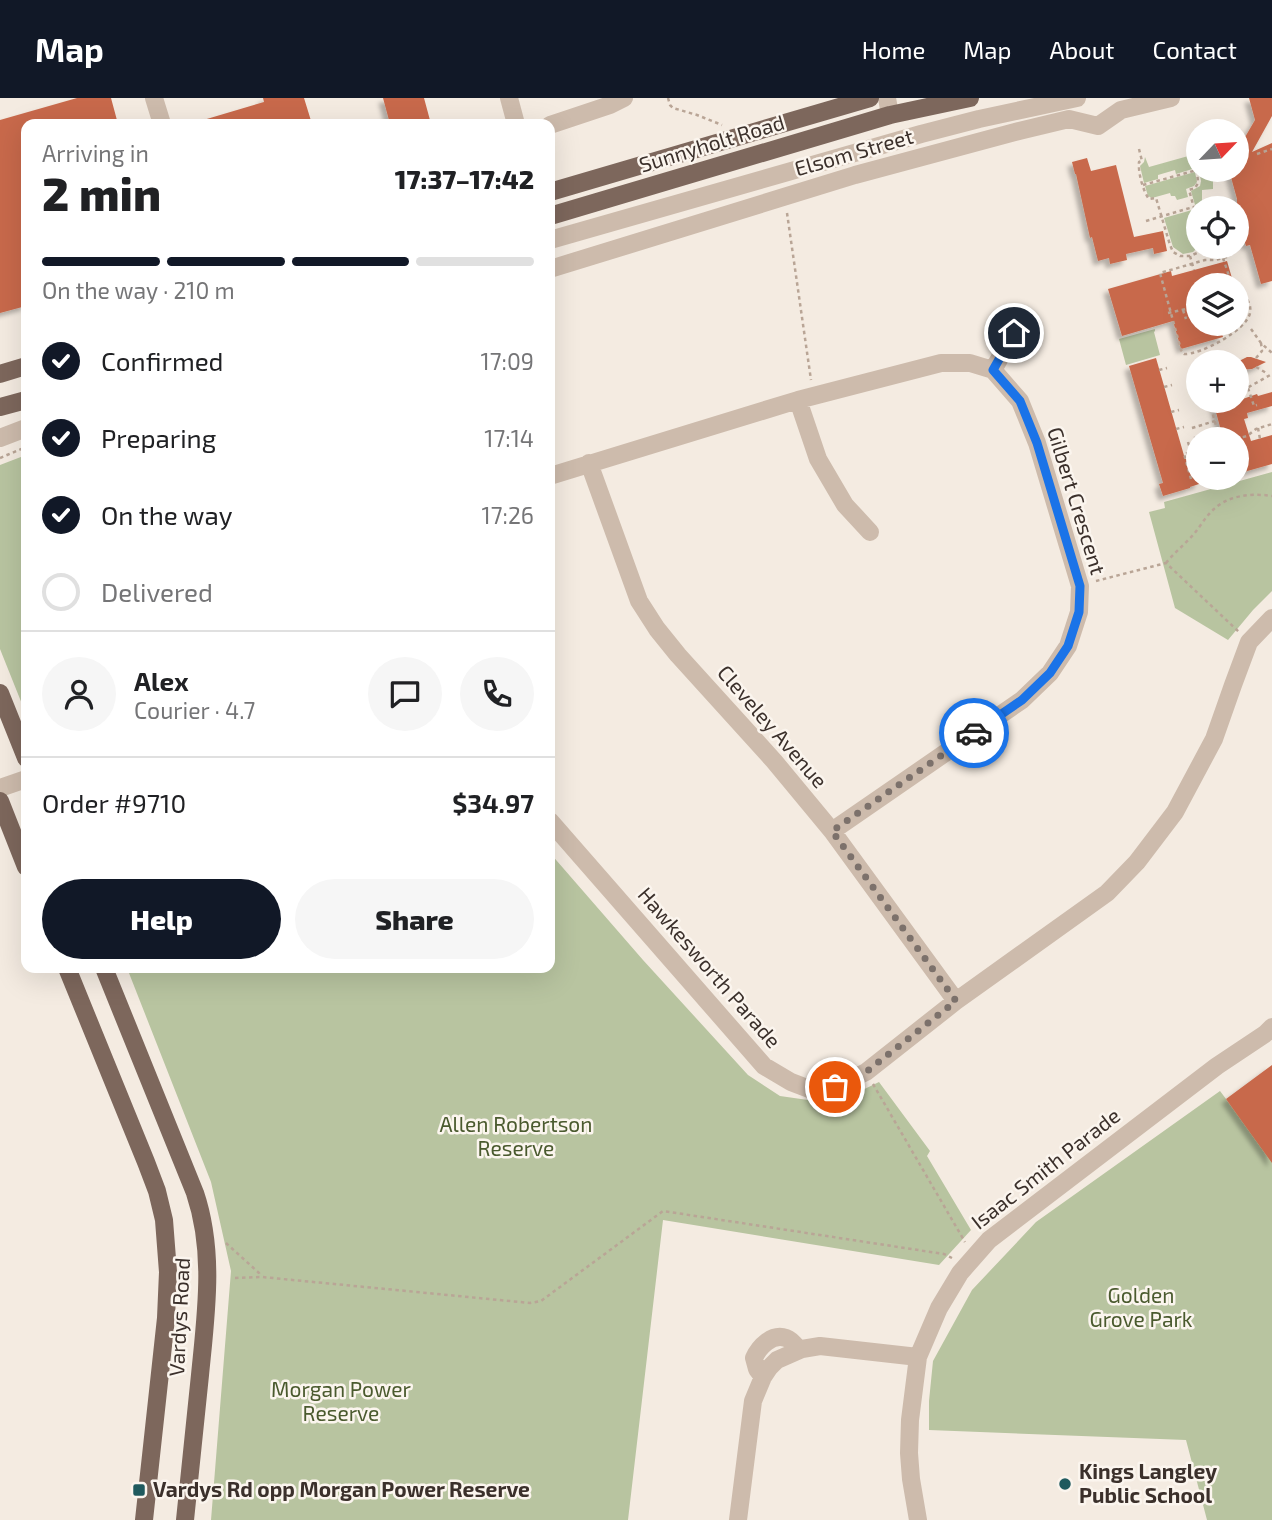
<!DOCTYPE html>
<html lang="en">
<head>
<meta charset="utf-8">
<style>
	:root { --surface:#fff; --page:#f6f6f6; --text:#202124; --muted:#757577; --line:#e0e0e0; --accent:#111827 }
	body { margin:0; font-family:"Exo 2",sans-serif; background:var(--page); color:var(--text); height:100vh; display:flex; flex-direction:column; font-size:26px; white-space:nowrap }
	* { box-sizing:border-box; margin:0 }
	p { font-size:23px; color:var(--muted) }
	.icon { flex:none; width:38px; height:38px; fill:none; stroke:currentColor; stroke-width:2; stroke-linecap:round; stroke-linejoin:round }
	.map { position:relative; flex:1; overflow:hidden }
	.drawer { position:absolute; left:21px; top:21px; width:534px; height:854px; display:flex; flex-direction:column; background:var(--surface); border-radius:14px; box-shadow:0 7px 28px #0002 }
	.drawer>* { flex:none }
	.needle { width:46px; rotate:65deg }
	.buttons { position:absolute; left:1186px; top:21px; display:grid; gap:14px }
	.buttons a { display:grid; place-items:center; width:63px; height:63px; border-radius:50%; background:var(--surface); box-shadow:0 7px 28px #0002; font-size:35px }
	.pin { position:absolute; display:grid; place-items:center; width:60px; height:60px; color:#fff; margin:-30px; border:4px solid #fff; border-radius:50%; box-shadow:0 2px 7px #0007 }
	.courier { position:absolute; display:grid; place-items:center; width:70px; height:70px; margin:-35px; border:5px solid #1a73e8; border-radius:50%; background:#fff; color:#222; box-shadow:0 2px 9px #0007 }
	.headline em { font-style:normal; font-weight:800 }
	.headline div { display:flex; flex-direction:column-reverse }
	.headline { display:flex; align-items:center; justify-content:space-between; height:119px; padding:0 21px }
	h1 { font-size:46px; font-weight:800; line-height:52px }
	.bar { display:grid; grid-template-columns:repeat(4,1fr); gap:10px 7px; align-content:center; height:84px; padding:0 21px }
	.bar i { height:9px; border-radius:5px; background:var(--line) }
	.bar .on { background:var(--accent) }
	.bar p { grid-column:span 4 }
	.line { display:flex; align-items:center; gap:18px; padding:0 21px; border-top:2px solid var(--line) }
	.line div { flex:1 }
	.round { display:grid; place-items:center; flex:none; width:74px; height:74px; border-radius:37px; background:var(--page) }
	ol { padding:0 21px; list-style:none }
	li { display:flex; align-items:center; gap:21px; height:77px }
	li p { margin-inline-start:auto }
	li .icon { padding:7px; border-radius:50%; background:var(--accent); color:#fff; stroke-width:4 }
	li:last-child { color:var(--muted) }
	li i { width:38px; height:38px; border:4px solid var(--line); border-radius:50% }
	.action { display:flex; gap:14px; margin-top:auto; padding:14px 21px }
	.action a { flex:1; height:80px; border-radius:42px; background:var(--accent); color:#fff; font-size:28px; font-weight:800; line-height:80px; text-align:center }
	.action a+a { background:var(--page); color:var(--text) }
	header { display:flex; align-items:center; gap:42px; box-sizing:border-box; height:98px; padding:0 35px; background:var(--accent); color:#fff }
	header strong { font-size:33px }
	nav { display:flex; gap:38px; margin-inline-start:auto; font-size:24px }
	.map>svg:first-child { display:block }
	.green { fill:#b8c4a0 }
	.building { fill:#c8694b; filter:url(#shadow) }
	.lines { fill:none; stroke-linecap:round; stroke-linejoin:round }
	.path { stroke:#b9a596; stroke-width:2.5; stroke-dasharray:3.5 3.5; stroke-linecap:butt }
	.minor { stroke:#cdbbac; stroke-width:18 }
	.major { stroke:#7d675c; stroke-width:18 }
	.done { stroke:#7c716b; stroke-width:7; stroke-dasharray:0 12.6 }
	.route { stroke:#1a73e8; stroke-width:9 }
	.poi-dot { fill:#1f5a5e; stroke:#fbf5ee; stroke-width:2.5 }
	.labels { text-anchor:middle; stroke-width:5; stroke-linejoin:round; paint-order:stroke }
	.street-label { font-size:21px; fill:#3b302b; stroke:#fbf5ee }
	.park-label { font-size:21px; fill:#4a5a2e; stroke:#fbf5ee }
	.poi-label { font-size:21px; font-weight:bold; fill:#3b302b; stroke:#fbf5ee; text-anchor:start }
</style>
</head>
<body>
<header>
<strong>Map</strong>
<nav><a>Home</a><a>Map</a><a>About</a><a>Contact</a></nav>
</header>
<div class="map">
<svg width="1272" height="1422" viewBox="0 0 1272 1422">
	<defs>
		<filter id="shadow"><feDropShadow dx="-4.5" dy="4.5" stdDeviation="2" flood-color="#0004"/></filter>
	</defs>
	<rect width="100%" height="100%" fill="#f4ebe1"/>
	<path class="green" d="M1199,55V69L1176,76L1175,72L1158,77V81L1144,85L1140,68L1144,64L1145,59L1149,69Z
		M1202,72H1216L1213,73V91L1202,92V104L1195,107L1191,93L1200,88L1201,83L1199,73Z
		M1195,74L1197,84L1194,88L1186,91L1188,99L1177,102L1175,98H1171L1170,95L1152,100L1148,98L1145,88Z
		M1192,112L1198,130L1199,148L1193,154L1183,156L1173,149L1164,120Z
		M1155,231V233L1154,234L1160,257L1126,267L1119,241Z
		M26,357V616L0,551V367Z
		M1272,374V493L1253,512L1228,542L1175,510L1149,414L1165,410L1164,404Z
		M550,755L643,862L748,977L780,998L815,1003L848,999L879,984L930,1053L927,1058L971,1132L939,1167L663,1122L628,1422H211L231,1173L211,1084L127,870H550Z
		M1220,993L1272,1062V1422H1207L1186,1342L929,1332V1303L933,1263L972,1192L1036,1124Z"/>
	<path class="building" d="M77,0H111L118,26H26V208L0,215V22Z
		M263,0H304L312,26H201L200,23L264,4Z
		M383,0H424L431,26H390Z
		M1249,0H1272V18L1252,54L1272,45V183L1261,186L1250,147L1246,148L1240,129L1237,118V101L1229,72H1237V53L1255,22Z
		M1087,60L1091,73L1116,67L1134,139L1163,133L1167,153L1154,156L1153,150L1126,156L1127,162L1110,166L1109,160L1098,163L1092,139L1090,140L1076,76H1075L1072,64Z
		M1227,163L1234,187H1199V226H1219L1223,239L1181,251L1173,223L1122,238L1108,191L1171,173L1172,178Z
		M1247,259H1251L1266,264L1252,271L1237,272V264Z
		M1156,260L1185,361L1199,358V386L1190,389V390L1163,398L1159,386L1163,385L1129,268Z
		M1272,294V308L1247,315L1248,320L1244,321L1251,343L1272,337V366L1237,376V341H1226L1220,329L1213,303H1237L1257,296L1258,298Z
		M1272,967V1065L1226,1001Z"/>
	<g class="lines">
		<path class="path" d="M668,0L670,7L673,10L697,17L722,27
			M1210,32V33
			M1139,51L1142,63L1139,64C1138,75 1143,93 1149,101L1156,100L1170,147L1173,154L1180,158H1190L1197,155L1201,149
			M1257,56L1272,51
			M1143,87L1197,72L1198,85L1195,90L1189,92L1199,128
			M787,115L811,282
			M1146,123L1200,107L1214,106
			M1237,130L1240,129
			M1237,136L1239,143L1237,146
			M1190,158L1194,172
			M1227,159L1215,162H1205L1160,175L1181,252L1184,256C1200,257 1247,232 1250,215C1252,204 1244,197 1237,190
			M1223,160L1231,184L1234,187
			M1183,212L1186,221
			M1168,215L1199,208
			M1251,231L1261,245L1272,255
			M1256,260L1262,253L1261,245
			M1217,264L1226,261L1233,264
			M1256,269L1268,276
			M1159,272L1167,270
			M1237,275L1241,287L1247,290L1272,276
			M1164,289L1172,287
			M1248,290L1254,308L1257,307
			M1209,303L1220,341
			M1171,314L1179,312
			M1192,330L1215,323
			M1258,330L1260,341
			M1176,331L1184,329
			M1194,340L1201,338V341
			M1236,341L1247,338L1256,331L1272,326
			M1188,344L1191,354L1199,352
			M0,360L26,349
			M1191,381L1184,356L1191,354
			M1166,465C1174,455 1184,447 1193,437C1200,429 1206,418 1214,411C1229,397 1252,395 1272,398
			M1096,483L1166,465L1239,534
			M873,986L965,1144
			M226,1145L259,1175L261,1179
			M235,1180L262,1179L530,1205L541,1203L663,1113L944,1156L952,1160"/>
		<path class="minor" d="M154,0L162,26
			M509,0L516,26
			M887,0L890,17
			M550,27L610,7L624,0
			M550,142L921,36L979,21L1077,0
			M550,171L855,77L1019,33L1069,21L1098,28L1121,12L1171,0
			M993,272L1014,235
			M798,302L818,361L845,407L870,434
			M0,340L26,330
			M589,365L639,503L657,531L678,557L774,663L832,733L956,903
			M550,378L798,302L941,265H970L993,272L1020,303L1037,345L1080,488L1079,514L1068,548L1050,575L1022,602L832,733
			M0,690L26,681
			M550,723L764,968L791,984L812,992L835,989L866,974L956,903L1107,795L1137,764L1175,714L1214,641L1233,587L1249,544L1272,520
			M763,1279L757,1271L754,1260C759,1249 772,1235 786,1240C792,1242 795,1247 799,1252
			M738,1422L753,1303L763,1279L769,1270L777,1262L802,1251L820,1248L918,1259
			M918,1422L911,1381L909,1355L910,1322L918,1259L939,1210L960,1175L989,1142L1217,968L1265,936L1272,929"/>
		<path class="major" d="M550,94L870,0
			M550,118L890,17L970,0
			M0,276L26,268
			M0,309L26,302
			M0,595L26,660
			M0,703L26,769
			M67,870L146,1064L157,1093L164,1122L168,1174L166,1220L144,1422
			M104,870L195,1095C215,1154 206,1216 200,1277C195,1325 190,1374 185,1422"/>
	</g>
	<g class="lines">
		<path class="done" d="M835,989L866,974L956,903L832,733L974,635"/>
		<path class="route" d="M974,635L1022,602L1050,575L1068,548L1079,514L1080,488L1037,345L1020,303L993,272L1014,235"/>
	</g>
	<g class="poi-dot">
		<circle cx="1065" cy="1386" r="7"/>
		<rect x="132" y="1385" width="14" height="14" rx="3.5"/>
	</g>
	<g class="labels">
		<g class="street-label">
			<text transform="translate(712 46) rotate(-17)" y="7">Sunnyholt Road</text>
			<text transform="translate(854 55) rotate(-16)" y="7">Elsom Street</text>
			<text transform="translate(1076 403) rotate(73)" y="7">Gilbert Crescent</text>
			<text transform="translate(772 629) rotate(49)" y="7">Cleveley Avenue</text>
			<text transform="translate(709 870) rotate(49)" y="7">Hawkesworth Parade</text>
			<text transform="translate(1046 1071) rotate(-38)" y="7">Isaac Smith Parade</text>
			<text transform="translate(180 1219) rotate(-87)" y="7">Vardys Road</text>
		</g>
		<g class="park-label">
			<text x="516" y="1034">Allen Robertson<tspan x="516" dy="24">Reserve</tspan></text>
			<text x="1141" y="1205">Golden<tspan x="1141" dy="24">Grove Park</tspan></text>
			<text x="341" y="1299">Morgan Power<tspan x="341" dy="24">Reserve</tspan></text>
		</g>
		<g class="poi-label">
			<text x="1079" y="1381">Kings Langley<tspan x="1079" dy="24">Public School</tspan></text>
			<text x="153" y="1399">Vardys Rd opp Morgan Power Reserve</text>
		</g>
	</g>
</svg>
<div class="buttons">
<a><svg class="needle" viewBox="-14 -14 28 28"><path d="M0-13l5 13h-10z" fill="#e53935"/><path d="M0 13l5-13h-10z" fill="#757577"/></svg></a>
<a><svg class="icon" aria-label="locate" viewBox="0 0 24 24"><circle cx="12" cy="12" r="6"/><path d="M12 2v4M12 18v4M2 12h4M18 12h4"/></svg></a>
<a><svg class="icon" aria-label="layers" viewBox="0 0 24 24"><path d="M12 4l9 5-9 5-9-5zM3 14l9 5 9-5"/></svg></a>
<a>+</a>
<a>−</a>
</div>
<div class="pin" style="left:835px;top:989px;background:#ea580c"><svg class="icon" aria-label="bag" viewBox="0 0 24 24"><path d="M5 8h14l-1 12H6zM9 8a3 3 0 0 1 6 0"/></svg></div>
<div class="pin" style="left:1014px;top:235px;background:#1f2937"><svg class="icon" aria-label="home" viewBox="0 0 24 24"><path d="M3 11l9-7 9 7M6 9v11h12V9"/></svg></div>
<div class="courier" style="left:974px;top:635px"><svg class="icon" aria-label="car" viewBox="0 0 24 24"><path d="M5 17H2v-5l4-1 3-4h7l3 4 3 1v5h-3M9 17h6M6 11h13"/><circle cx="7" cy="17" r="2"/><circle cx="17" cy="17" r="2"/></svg></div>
<section class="drawer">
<div class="headline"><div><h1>2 min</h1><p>Arriving in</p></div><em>17:37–17:42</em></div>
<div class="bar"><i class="on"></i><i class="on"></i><i class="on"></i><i></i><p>On the way · 210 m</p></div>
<ol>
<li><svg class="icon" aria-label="check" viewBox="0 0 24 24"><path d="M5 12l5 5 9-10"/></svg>Confirmed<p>17:09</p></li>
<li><svg class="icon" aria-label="check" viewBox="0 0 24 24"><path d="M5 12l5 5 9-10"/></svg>Preparing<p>17:14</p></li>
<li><svg class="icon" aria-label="check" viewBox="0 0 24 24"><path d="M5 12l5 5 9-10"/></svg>On the way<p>17:26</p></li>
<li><i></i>Delivered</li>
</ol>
<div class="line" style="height:126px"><a class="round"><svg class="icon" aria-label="person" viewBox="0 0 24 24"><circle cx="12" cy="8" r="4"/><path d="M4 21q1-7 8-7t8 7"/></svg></a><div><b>Alex</b><p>Courier · 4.7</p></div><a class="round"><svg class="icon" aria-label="chat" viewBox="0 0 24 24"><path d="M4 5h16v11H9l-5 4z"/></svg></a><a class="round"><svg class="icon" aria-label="phone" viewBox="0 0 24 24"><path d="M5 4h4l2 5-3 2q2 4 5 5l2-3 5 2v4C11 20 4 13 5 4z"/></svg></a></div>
<div class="line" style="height:91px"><div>Order #9710</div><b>$34.97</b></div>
<div class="action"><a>Help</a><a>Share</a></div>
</section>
</div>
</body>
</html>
